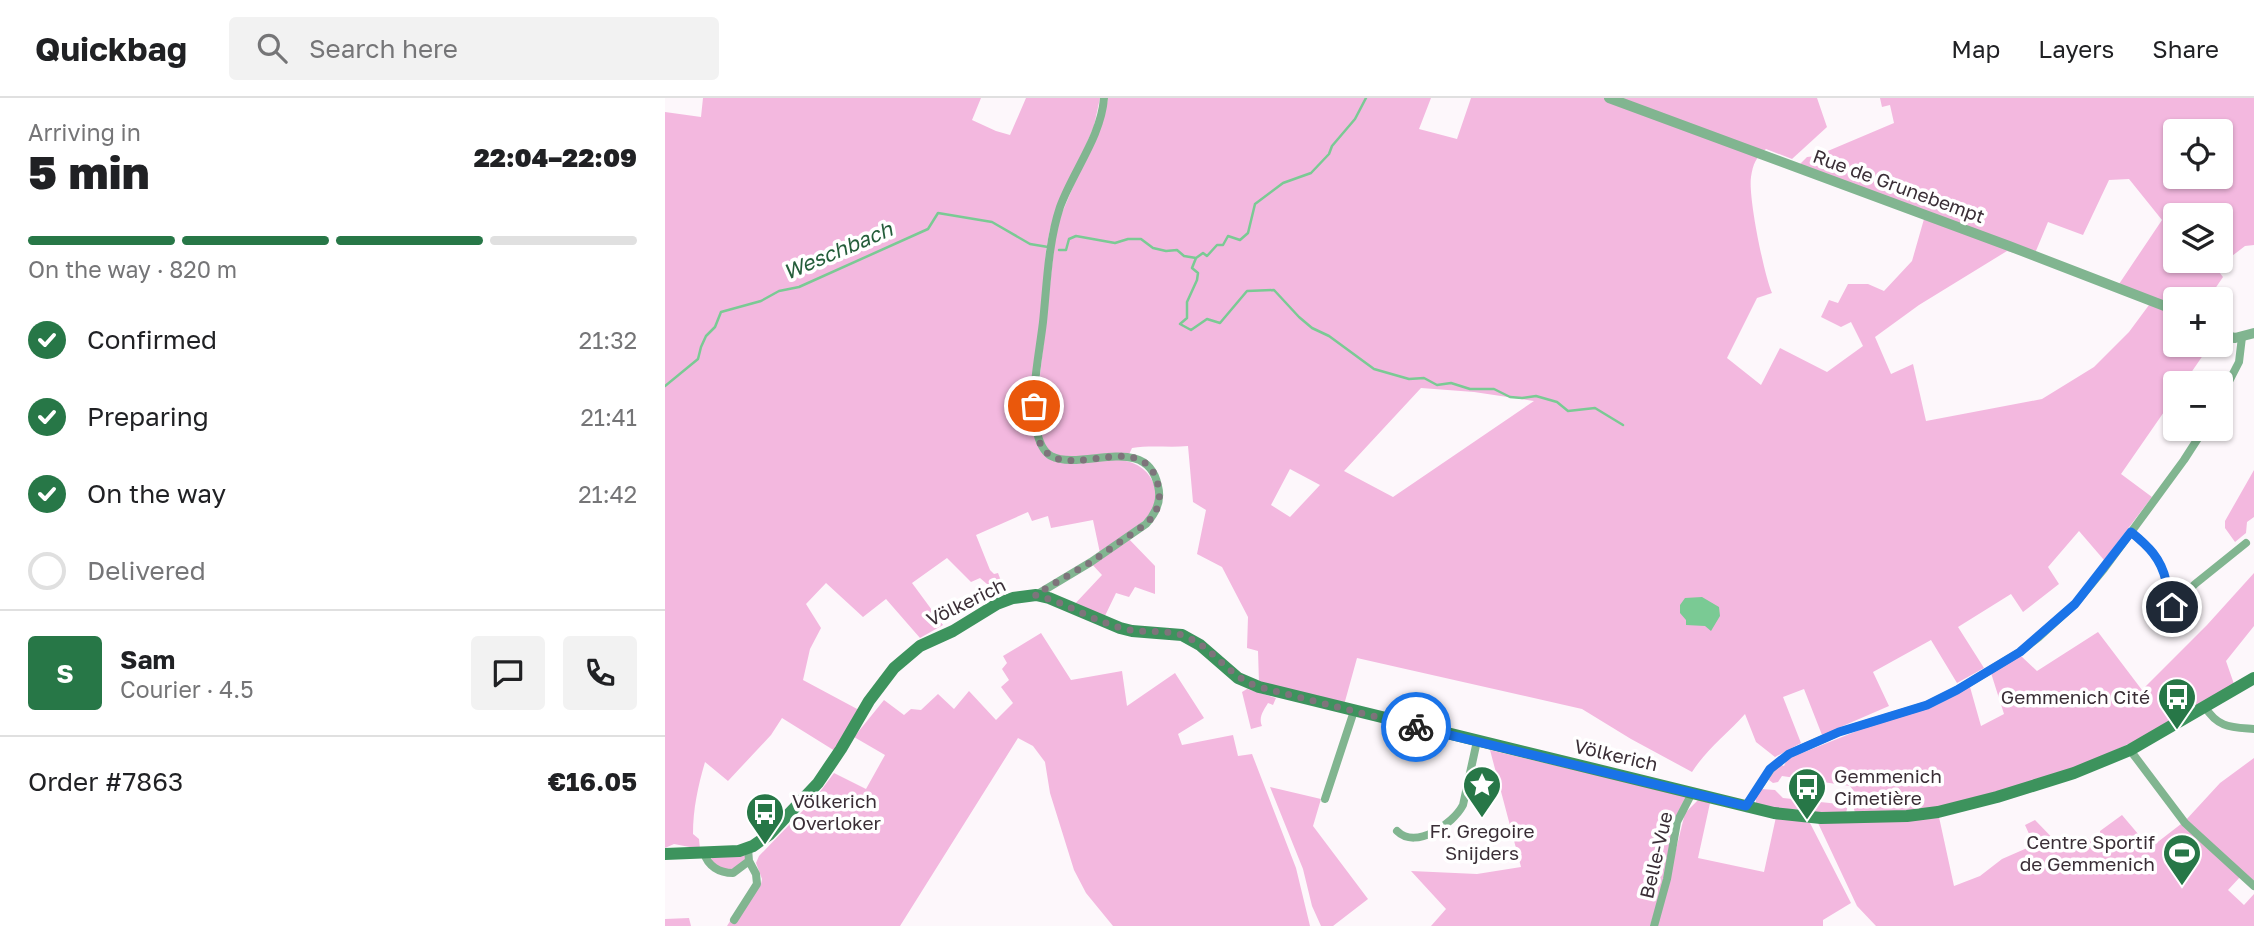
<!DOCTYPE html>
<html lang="en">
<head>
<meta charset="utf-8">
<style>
	:root { --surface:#fff; --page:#f2f2f2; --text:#202124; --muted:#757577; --line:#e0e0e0; --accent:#277747 }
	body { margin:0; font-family:"Golos Text",sans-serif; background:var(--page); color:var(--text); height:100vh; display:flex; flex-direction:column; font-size:26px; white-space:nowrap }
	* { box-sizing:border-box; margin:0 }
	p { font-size:23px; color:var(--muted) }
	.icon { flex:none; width:38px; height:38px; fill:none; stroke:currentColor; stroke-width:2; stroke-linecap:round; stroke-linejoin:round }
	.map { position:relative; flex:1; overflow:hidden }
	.drawer { display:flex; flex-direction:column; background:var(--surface); width:665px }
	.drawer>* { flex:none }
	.buttons { position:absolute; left:1498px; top:21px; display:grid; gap:14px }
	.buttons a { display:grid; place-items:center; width:70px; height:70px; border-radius:7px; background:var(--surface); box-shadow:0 2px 5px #0004; font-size:35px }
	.pin { position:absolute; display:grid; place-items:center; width:60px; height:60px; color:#fff; margin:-30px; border:4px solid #fff; border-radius:50%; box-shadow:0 2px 7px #0007 }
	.courier { position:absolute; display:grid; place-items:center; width:70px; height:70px; margin:-35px; border:5px solid #1a73e8; border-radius:50%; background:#fff; color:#222; box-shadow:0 2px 9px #0007 }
	.headline em { font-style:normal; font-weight:800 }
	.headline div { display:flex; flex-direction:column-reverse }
	.headline { display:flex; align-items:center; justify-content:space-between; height:119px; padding:0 28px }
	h1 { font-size:46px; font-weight:800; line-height:52px }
	.bar { display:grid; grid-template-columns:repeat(4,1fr); gap:10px 7px; align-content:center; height:84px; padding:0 28px }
	.bar i { height:9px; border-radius:5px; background:var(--line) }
	.bar .selected { background:var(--accent) }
	.bar p { grid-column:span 4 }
	.line { display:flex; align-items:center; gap:18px; padding:0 28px; border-top:2px solid var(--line) }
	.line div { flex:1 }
	.round { display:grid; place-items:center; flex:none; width:74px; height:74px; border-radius:7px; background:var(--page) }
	ol { padding:0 28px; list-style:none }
	li { display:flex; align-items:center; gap:21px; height:77px }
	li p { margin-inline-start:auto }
	li .icon { padding:7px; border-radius:50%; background:var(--accent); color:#fff; stroke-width:4 }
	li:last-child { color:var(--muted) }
	li i { width:38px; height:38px; border:4px solid var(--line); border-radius:50% }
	header { display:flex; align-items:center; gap:42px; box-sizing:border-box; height:98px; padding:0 35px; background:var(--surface); border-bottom:2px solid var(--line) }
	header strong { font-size:33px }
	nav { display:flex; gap:38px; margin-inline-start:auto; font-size:24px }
	.search { width:490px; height:63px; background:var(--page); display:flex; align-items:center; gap:18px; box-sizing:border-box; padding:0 24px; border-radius:7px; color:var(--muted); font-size:26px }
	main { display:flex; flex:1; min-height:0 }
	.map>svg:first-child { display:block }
	.green { fill:#f3b8df; fill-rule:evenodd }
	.water { fill:#7aca94 }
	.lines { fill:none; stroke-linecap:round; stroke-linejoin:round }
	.stream { stroke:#7aca94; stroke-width:2.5 }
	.minor { stroke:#81b590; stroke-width:8 }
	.tertiary { stroke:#81b590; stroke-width:10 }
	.secondary { stroke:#3d935d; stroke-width:12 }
	.done { stroke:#7e747b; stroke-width:7; stroke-dasharray:0 12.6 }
	.route { stroke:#1a73e8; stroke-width:9 }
	.labels { text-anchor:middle; stroke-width:7; stroke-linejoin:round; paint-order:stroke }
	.street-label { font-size:19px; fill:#3a2e36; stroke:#fff }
	.poi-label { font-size:19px; fill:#3a2e36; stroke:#fff; text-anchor:end }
	.water-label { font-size:21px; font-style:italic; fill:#245d3a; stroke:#fff }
</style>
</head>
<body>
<header>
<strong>Quickbag</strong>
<div class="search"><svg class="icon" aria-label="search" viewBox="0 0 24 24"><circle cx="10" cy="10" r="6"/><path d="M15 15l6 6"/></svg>Search here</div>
<nav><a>Map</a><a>Layers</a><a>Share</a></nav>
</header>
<main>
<section class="drawer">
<div class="headline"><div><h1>5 min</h1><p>Arriving in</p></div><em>22:04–22:09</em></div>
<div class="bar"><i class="selected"></i><i class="selected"></i><i class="selected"></i><i></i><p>On the way · 820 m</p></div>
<ol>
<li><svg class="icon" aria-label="check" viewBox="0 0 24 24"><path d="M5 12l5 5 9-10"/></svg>Confirmed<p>21:32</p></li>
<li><svg class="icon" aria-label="check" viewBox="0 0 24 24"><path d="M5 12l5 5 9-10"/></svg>Preparing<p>21:41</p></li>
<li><svg class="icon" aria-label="check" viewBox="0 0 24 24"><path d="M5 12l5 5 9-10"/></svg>On the way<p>21:42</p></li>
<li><i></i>Delivered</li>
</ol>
<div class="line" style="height:126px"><b class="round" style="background:var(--accent);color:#fff">S</b><div><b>Sam</b><p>Courier · 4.5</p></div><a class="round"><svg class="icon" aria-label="chat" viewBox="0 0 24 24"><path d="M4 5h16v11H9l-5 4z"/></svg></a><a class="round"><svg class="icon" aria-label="phone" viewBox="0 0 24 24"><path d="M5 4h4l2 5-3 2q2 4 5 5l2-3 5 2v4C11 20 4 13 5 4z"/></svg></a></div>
<div class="line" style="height:91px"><div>Order #7863</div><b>€16.05</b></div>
</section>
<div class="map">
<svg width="1589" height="828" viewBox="0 0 1589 828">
	<rect width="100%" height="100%" fill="#fdf7fb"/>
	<path class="green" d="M38,0H316L307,22L331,33L345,37L361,0H435L429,28L385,131L381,152L370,336L376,334L372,310L373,295L390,141L394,122L441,11L443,0H766L754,31L792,41L806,0H1152L1162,29L1127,61L1101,51C1091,59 1088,66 1086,79C1083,98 1099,177 1107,195L1092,200L1062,260L1096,287L1115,250L1162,274L1198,248L1186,224L1176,229L1156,219L1164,202L1173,205L1183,186H1203L1219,193L1247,163L1259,121L1129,72L1142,59L1151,58L1229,25L1225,7L1217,9L1215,0H1589V147L1580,148L1567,158L1564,156L1551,170L1558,179L1543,201H1510V247H1545L1519,285H1510V298L1456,376L1487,399L1439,462L1414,433L1383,469L1394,486L1358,514L1346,496L1293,529L1319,570L1292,585L1266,542L1208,574L1224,608L1157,637L1139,591L1118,599L1136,645L1110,659L1091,644L1080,616C1062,636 1041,652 1027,674L966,641L917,611L692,560L679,607L594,585L593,553L582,550L583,519L557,469L532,456L541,412L528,404L523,348C505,350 486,347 467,350L461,363C482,367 497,388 488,410C483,421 470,430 460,437L490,468V496L470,489L464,499L451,495L437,524L406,510L437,477L424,463L435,455L428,422L386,430L383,418L367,423L363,414L311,437L325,472L329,476L333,475L341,496L332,499L329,492L315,480L306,484L282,460L247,485L278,527L255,540L221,501L198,519L161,485L141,506L156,530L145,551L138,582L194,612L170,653L117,620L106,637L63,683L40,664C33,688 28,711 28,736L34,741L35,751L9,746L0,750V14L36,19ZM1510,33H1556V79H1510ZM1464,81L1497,122L1450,192L1484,207L1464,234L1429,269L1377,301L1261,323L1248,266L1226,276L1210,239L1254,207L1342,153L1368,160L1383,124L1418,137L1444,82ZM1510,117H1556V163H1510ZM756,290L809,294L869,303L728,399L679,373ZM625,371L655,387L625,419L606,407Z
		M1589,372V419L1582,424L1581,435L1570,444L1560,430V423Z
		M1589,475V528L1561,563L1569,586L1485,636L1429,662L1384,679L1264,712L1192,716L1189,712L1190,695L1185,688L1117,678L1113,684L1108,685L1104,682L1105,677L1114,666L1119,668L1122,661L1207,627L1272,607L1305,589L1316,628L1339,616L1326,575L1356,558L1372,573L1433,534L1477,592L1542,527Z
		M376,535L406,582L457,573L462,608L510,575L539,620L513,636L517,647L568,637L573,658L587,656L631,770L645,828H448L421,795L409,772L385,695L380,664L368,648L353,640L235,828H62L67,820L72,823L96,786L97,781L91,765L94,758L151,699L169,675L201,691L220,657L189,639L219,602L239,617L246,611L256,612L273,596L289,611L304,593L331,622L348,605L336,589L344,582L337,571L342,565L338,558Z
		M582,591L611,600L608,607L603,605C599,612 593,619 597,628L586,631L577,594Z
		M825,652L1021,698L1012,717L1001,778L985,828H766L781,811L746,773L812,776L856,769Z
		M1589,660V783L1520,723L1555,685Z
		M605,689L656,701L648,728L703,801L668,828H656L647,808L638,771Z
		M1096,691L1110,692L1118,700L1183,707L1181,715L1167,716L1128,711L1114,712L1091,705V697Z
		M1033,702L1045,705L1033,760L1099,774L1111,719L1145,725L1186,805L1158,822V828H992L1020,715Z
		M1457,717L1485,750L1516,726L1576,778L1563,792L1579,807L1589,796V828H1211L1192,808L1153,725L1274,719L1289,788L1315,778L1337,761L1369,747L1360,727L1370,722L1401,754L1422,739L1431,749L1435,745L1431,739L1435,736V733Z
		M79,756L82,763L73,769L60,773L47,764L46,758Z
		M24,820L26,828H0V821Z"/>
	<path class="water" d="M1037,499L1054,509L1055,518L1046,533L1040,528L1021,527V522L1015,515V507L1020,500Z"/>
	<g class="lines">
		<path class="stream" d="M394,152H401L404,141L411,138L450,145L463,141H476L488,150L501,153L512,152L519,158L531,160L538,155L542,158L552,147H558L563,138L575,142L583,135L590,106L618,85L646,75L664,56L667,48L690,21L701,0
			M531,160L527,170L533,175L532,182L522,204V220L515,226L526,232L542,221L555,225L582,193L609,192L634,219L647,230L664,238L709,271L744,281L759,280L772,287L786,285L805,291H829L845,299L857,300L871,298L892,304L903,313L930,310L958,327
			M0,288L33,261L36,249L41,238L50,229L56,214L96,203L114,193L134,189L263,131L273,115L327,124L365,146L383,149"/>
		<path class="minor" d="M1556,299L1574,264L1577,239
			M1466,434C1483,448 1496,460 1501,483C1503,492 1501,502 1507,509L1530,486L1581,445
			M371,497L426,464L481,426C491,415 497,403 493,388C482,334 417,374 386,358C377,353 373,340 371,330C365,297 374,258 378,224C382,186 383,145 395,109C408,73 436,39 439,0
			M1540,609C1553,630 1566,629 1589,631
			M1465,652L1520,725L1589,788
			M660,701L689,613
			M1081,708L1106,671L1124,656L1174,634L1262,607L1292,592L1355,554L1374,539L1410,506L1439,471L1519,362L1539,331
			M732,733C751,752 788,726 798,707L812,643
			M39,755C43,768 54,775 68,775L84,763L83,750
			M69,822L92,786L91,776L84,763
			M989,828L1002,781L1012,724L1027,695"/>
		<path class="tertiary" d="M944,0L1344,148L1510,212
			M1556,237L1570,240L1589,235"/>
		<path class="secondary" d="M0,756L74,753L88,748L105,736L153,685L176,651L204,603L229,570L255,548L288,533L332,506L348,500L371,497L384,500L455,530L467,533L517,537L535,547L573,580L594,589L1109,715L1156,720L1242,718L1273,714L1332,699L1409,675L1465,652L1589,580"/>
	</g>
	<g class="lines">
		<path class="done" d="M369,308C370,322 370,344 382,355C409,380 480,330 493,387C497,403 492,415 481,426L426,464L370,497C400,504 426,522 456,530C478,537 503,529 524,540C552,553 561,577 594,589L751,629"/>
		<path class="route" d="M751,629L1081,708L1105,671L1124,656L1174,634L1262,607L1292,592L1355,554L1410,506L1466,434C1483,448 1496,460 1501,483C1503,492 1501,502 1507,509"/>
	</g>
	<defs>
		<symbol id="bus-pin" viewBox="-11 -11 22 30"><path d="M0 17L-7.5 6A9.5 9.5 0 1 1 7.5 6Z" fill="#277747" stroke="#fff"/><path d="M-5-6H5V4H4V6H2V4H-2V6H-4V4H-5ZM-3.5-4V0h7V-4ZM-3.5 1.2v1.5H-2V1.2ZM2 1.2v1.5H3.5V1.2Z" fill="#fff"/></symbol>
		<symbol id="sight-pin" viewBox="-11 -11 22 30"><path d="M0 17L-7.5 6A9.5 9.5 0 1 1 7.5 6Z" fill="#277747" stroke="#fff"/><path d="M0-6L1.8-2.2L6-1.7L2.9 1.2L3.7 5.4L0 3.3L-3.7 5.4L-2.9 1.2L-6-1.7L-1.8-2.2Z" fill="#fff"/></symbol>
		<symbol id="stadium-pin" viewBox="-11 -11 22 30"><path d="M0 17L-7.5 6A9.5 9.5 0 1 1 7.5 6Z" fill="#277747" stroke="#fff"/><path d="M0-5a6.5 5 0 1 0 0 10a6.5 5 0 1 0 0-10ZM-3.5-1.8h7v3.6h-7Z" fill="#fff"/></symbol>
	</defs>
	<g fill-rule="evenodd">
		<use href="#bus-pin" x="1490" y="577" width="44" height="60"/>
		<use href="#sight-pin" x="795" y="665" width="44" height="60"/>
		<use href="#bus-pin" x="1120" y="667" width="44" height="60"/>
		<use href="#bus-pin" x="78" y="692" width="44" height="60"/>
		<use href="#stadium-pin" x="1495" y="733" width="44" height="60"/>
	</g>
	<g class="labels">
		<g class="street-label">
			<text transform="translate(1234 88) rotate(20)" y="7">Rue de Grunebempt</text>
			<text transform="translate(301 504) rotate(-26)" y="7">Völkerich</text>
			<text transform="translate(951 657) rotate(13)" y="7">Völkerich</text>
			<text transform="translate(991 757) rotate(-77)" y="7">Belle-Vue</text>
		</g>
		<g class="poi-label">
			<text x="1485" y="606">Gemmenich Cité</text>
			<text x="1169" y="685" text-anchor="start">Gemmenich<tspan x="1169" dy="22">Cimetière</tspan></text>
			<text x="127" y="710" text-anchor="start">Völkerich<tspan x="127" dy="22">Overloker</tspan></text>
			<text x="817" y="740" text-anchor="middle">Fr. Gregoire<tspan x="817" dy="22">Snijders</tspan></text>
			<text x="1490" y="751">Centre Sportif<tspan x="1490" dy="22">de Gemmenich</tspan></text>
		</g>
		<g class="water-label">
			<text transform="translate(173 153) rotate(-23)" y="7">Weschbach</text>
		</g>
	</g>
</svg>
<div class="buttons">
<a><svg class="icon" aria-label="locate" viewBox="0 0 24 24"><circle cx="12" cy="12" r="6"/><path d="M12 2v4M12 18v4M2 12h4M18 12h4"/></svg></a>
<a><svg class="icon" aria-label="layers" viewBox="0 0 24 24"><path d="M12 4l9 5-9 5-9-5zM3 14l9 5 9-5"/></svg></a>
<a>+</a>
<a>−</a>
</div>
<div class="pin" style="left:369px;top:308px;background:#ea580c"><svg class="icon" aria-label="bag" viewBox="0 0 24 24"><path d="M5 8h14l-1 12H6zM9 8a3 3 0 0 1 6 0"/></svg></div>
<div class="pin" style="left:1507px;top:509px;background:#1f2937"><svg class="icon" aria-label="home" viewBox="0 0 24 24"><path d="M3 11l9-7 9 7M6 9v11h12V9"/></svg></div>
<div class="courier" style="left:751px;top:629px"><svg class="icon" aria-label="bike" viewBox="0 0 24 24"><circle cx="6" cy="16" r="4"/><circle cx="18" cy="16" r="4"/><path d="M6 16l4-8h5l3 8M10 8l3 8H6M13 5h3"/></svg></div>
</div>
</main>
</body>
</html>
